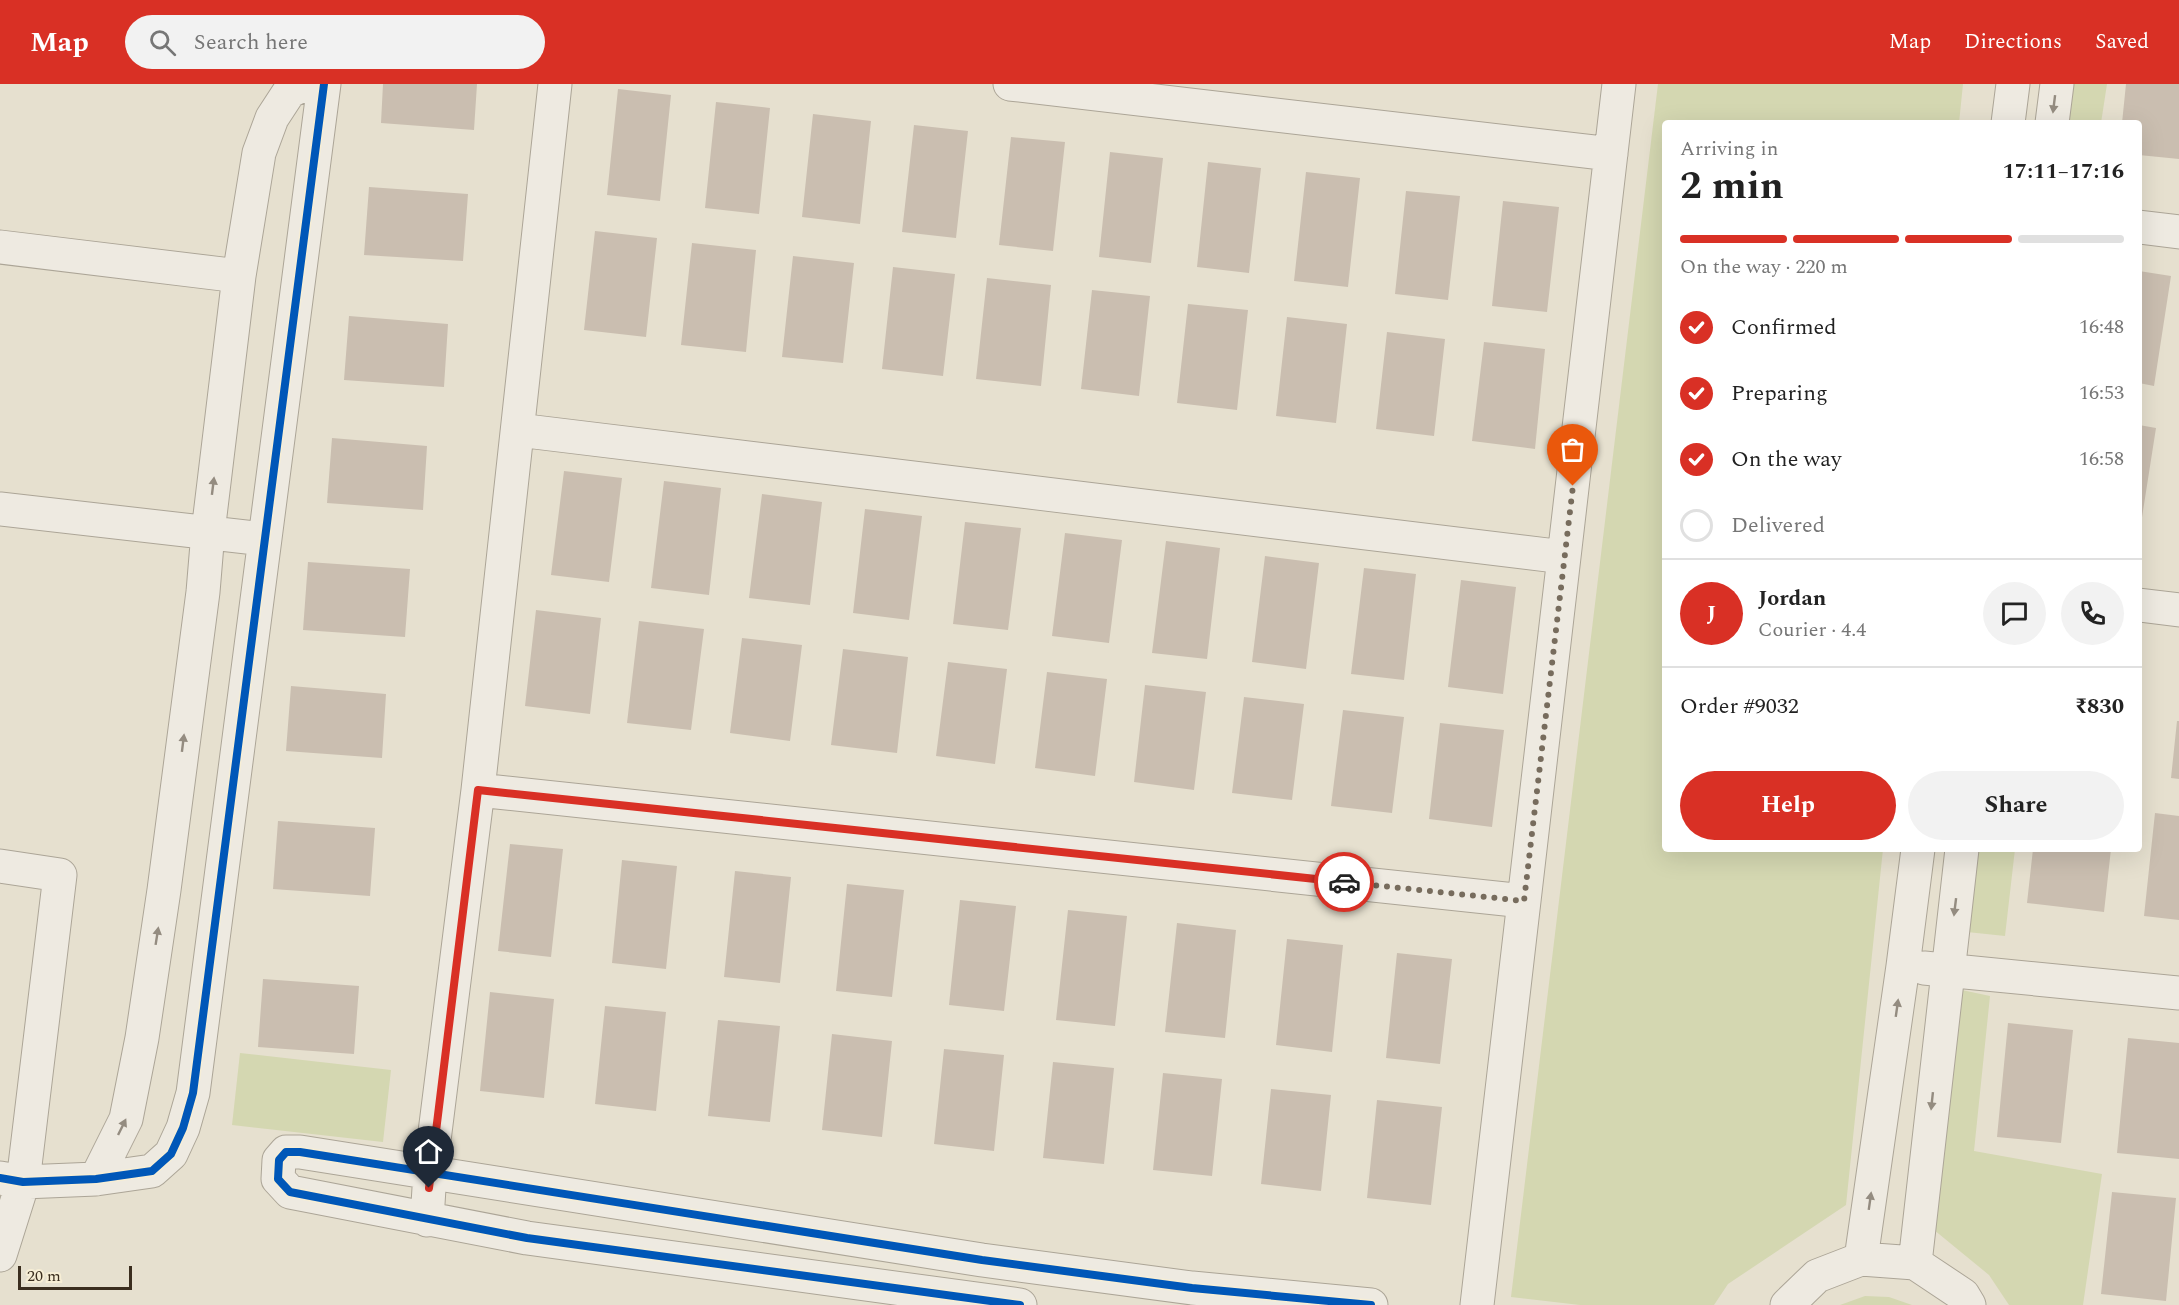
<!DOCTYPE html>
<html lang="en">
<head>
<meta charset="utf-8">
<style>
	:root { --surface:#fff; --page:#f2f2f2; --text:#222; --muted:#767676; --line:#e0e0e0; --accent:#d93025 }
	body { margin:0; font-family:Spectral,serif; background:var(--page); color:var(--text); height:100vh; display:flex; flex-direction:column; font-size:22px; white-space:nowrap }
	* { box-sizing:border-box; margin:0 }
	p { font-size:20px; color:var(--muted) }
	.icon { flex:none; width:33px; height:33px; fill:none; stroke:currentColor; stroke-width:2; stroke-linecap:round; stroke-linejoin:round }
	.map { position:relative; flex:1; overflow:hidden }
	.side { position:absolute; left:1662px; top:36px; width:480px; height:732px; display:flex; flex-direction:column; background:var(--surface); border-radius:6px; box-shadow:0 6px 24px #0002 }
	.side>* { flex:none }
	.scale { position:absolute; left:18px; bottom:15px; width:114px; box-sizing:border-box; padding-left:6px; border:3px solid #3b2e1f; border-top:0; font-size:16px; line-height:21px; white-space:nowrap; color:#3b2e1f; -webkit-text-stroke:4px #f7eed5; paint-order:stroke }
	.pin { position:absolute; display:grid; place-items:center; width:51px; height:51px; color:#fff; margin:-62px -26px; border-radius:50% 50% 50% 0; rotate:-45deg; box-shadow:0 0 6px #0007 }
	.pin .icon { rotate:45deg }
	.courier { position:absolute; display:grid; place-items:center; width:60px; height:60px; margin:-30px; border:4px solid #d93025; border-radius:50%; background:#fff; color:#222; box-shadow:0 2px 8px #0007 }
	.summary em { font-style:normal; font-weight:700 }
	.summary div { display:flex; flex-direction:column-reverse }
	.summary { display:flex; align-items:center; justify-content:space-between; height:102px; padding:0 18px }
	h1 { font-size:39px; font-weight:700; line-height:45px }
	.bar { display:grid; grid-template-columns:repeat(4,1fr); gap:9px 6px; align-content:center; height:72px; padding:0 18px }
	.bar i { height:8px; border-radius:4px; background:var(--line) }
	.bar .current { background:var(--accent) }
	.bar p { grid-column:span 4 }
	.line { display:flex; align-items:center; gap:15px; padding:0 18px; border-top:2px solid var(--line) }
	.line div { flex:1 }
	.round { display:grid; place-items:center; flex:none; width:63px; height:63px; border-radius:32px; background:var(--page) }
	ol { padding:0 18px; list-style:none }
	li { display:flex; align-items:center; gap:18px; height:66px }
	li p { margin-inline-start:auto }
	li .icon { padding:6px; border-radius:50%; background:var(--accent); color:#fff; stroke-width:4 }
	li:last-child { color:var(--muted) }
	li i { width:33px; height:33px; border:3px solid var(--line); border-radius:50% }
	.action { display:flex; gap:12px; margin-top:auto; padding:12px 18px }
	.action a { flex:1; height:69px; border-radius:36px; background:var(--accent); color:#fff; font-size:24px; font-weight:700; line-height:69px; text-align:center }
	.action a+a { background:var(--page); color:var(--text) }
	header { display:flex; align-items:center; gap:36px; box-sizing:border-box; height:84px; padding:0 30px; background:var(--accent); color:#fff }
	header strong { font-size:28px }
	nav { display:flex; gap:33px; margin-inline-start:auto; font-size:21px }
	.search { width:420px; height:54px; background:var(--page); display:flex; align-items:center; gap:15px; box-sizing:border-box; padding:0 21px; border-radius:33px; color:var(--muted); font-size:22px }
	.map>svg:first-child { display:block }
	.green { fill:#d4d7b1 }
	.building { fill:#cabeb0 }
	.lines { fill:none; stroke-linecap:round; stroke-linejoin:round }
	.minor-casing { stroke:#aca597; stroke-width:35 }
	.minor { stroke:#eeeae1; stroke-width:33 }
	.cycleway-casing { stroke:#f7eed5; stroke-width:11 }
	.cycleway { stroke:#0057b8; stroke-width:8 }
	.oneway { fill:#948c80 }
	.done { stroke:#776c5d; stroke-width:6; stroke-dasharray:0 10.8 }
	.route { stroke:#d93025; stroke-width:8 }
</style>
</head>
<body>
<header>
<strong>Map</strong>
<div class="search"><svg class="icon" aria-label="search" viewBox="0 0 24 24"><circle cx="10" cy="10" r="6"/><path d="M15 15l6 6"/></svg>Search here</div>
<nav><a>Map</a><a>Directions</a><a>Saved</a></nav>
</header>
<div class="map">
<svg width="2179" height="1221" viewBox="0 0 2179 1221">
	<rect width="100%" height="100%" fill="#e6e0cf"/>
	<path class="green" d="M1658,0H1963L1959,39H1665V765H1883L1846,1121L1728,1200L1714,1221H1580L1511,1213Z
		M2073,0H2107L2101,39H2068Z
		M1976,765H2015L2005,852L1967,848Z
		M1957,905L1990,912L1974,1067L2102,1090L2083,1221H2009L1989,1191L1928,1141Z
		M240,969L391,986L383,1058L232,1041Z
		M1865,1212L1889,1213L1912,1221H1840Z"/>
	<path class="building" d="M383,0H477L474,46L381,39Z
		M2126,0H2179V75L2139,71V39H2122Z
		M618,5L671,11L660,117L607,111Z
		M716,18L770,24L759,130L705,124Z
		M813,30L871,37L860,140L802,133Z
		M914,41L968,47L956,154L902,148Z
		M1011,53L1065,58L1053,167L999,161Z
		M1110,68L1163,74L1151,179L1099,173Z
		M1208,78L1261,84L1249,189L1197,183Z
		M1306,88L1360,94L1348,203L1294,197Z
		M369,103L468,110L463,177L364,171Z
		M1406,107L1460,112L1448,216L1395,210Z
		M1503,117L1559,123L1547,228L1492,222Z
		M595,147L657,154L646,253L584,246Z
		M692,159L756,166L746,268L681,261Z
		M793,172L854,179L843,279L782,273Z
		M893,183L955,190L943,292L882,285Z
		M2139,187L2171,192L2154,302L2139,299Z
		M987,194L1051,201L1041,302L976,295Z
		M1092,206L1150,212L1139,312L1081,305Z
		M1188,220L1248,226L1237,326L1177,319Z
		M349,232L448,240L444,303L344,296Z
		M1287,233L1347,240L1336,339L1276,332Z
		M1387,248L1445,255L1434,352L1376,345Z
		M1484,258L1545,265L1535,365L1472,357Z
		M2139,341L2156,344L2140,446H2139Z
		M332,354L427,362L423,426L327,419Z
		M564,387L622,394L609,498L551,491Z
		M664,397L721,404L709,511L651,504Z
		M762,410L822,418L810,521L749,514Z
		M865,425L922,432L909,536L853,529Z
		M965,438L1021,444L1008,546L953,540Z
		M1065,449L1122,456L1109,559L1052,552Z
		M1166,457L1220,464L1207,575L1152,569Z
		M1265,472L1319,479L1306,585L1252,578Z
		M308,478L410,485L405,553L303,546Z
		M1364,484L1416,490L1404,596L1351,590Z
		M1461,496L1516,503L1503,610L1448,603Z
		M536,526L601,534L590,630L525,622Z
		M639,537L704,545L691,646L627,639Z
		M742,554L802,561L790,657L730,649Z
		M843,565L908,573L897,669L831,661Z
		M948,578L1007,585L995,680L936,672Z
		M1047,588L1107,595L1095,692L1035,684Z
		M1145,601L1206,608L1194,706L1134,698Z
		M291,602L386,610L382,674L286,667Z
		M1244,613L1304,620L1292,716L1232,709Z
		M1343,626L1404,633L1392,729L1331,722Z
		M2177,637H2179V695L2171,694Z
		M1440,639L1504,646L1492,743L1429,735Z
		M2155,729L2179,732V836L2144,832Z
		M278,737L375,744L370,812L273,805Z
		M510,760L563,765L551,873L498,867Z
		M2033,765H2111L2104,828L2027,819Z
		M622,776L677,782L666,885L612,879Z
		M735,787L791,793L780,899L724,893Z
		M847,800L904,806L892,913L836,907Z
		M960,816L1016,822L1004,927L949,921Z
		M1068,826L1127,832L1115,942L1056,936Z
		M1177,839L1236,846L1225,954L1165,948Z
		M1287,855L1343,861L1332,968L1276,961Z
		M1397,869L1452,875L1440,980L1386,974Z
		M263,895L359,902L354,970L258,963Z
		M490,908L554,915L544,1014L480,1007Z
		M605,922L666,928L656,1027L595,1020Z
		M718,936L780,942L770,1038L708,1032Z
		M2008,939L2073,946L2061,1059L1997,1053Z
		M832,950L892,957L882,1053L822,1046Z
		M2128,954L2179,959V1075L2117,1069Z
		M944,965L1004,971L994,1067L934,1060Z
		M1053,978L1114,984L1104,1080L1043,1074Z
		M1163,989L1222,995L1212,1092L1153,1086Z
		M1271,1005L1331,1011L1321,1107L1261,1100Z
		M1377,1016L1442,1023L1431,1121L1367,1114Z
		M2112,1108L2176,1114L2166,1217L2101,1210Z"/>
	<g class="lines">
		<defs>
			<path id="minor" d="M1010,0L1611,70
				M2008,39L2013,0
				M2052,39L2057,0
				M2139,143L2179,148
				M0,163L239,192
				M518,346L1564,473
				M0,425L264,455
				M2139,521L2179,526
				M478,706L1524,817
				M0,782L60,791L23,1098L0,1171
				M1924,884L2179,909
				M0,1094L23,1098L96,1095L152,1087L171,1070L183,1044L193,1009L324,0
				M96,1095L126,1035L142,954L164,806L203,508L208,448L239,192L259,69L272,34L289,8L304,0
				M427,1136L430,1088L478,706L555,0
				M1861,1175L1903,882L1918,765
				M1915,1179L1962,765
				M1020,1221L527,1154L290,1108L278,1095L279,1076L286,1068H300L982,1176L1192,1204L1371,1221
				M1477,1221L1619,0
				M1787,1221L1817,1192L1861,1175L1915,1179L1963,1211L1969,1221"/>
		</defs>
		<use href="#minor" class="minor-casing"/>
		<use href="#minor" class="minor"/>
		<defs>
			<path id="cycleway" d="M0,1094L23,1098L96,1095L152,1087L171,1070L183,1044L193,1009L324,0
				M1020,1221L527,1154L290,1108L278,1095L279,1076L286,1068H300L982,1176L1192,1204L1371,1221"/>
		</defs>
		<use href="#cycleway" class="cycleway-casing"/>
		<use href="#cycleway" class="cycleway"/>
	</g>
	<defs><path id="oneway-solid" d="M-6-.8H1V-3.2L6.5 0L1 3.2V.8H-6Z" transform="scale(1.5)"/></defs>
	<g class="oneway">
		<use href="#oneway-solid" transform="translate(2054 20) rotate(97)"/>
		<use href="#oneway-solid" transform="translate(213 402) rotate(-83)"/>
		<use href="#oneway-solid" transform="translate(183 659) rotate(-83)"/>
		<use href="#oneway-solid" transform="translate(1955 823) rotate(97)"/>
		<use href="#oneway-solid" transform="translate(157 852) rotate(-81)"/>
		<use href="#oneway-solid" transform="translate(1897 924) rotate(-82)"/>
		<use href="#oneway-solid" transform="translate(1932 1017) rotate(96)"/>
		<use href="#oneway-solid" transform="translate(122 1043) rotate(-64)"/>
		<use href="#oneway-solid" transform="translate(1870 1117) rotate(-82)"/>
	</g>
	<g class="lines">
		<path class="done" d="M1344,798L1524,817L1573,402"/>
		<path class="route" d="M429,1104L478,706L1344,798"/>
	</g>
</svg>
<div class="scale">20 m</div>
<div class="pin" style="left:1573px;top:402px;background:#ea580c"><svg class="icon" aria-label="bag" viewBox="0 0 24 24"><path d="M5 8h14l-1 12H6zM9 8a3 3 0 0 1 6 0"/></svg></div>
<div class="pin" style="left:429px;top:1104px;background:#1f2937"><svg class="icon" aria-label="home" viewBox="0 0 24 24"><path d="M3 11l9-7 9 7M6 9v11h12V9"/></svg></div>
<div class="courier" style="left:1344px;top:798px"><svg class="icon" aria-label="car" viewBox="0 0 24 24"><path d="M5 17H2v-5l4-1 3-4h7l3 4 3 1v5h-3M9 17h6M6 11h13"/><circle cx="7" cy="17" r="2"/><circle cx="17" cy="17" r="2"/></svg></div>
<section class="side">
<div class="summary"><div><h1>2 min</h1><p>Arriving in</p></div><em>17:11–17:16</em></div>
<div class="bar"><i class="current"></i><i class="current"></i><i class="current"></i><i></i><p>On the way · 220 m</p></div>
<ol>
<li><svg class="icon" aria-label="check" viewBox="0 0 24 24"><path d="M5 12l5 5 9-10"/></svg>Confirmed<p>16:48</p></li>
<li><svg class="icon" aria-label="check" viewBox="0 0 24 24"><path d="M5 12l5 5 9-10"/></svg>Preparing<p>16:53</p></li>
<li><svg class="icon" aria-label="check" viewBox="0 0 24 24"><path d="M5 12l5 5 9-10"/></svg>On the way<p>16:58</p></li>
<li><i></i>Delivered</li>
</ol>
<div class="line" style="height:108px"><b class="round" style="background:var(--accent);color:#fff">J</b><div><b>Jordan</b><p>Courier · 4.4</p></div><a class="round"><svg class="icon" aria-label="chat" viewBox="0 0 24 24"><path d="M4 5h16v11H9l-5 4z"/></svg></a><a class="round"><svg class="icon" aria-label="phone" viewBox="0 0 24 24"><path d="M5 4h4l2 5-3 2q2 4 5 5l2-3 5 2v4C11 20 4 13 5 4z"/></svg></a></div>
<div class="line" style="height:78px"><div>Order #9032</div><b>₹830</b></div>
<div class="action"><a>Help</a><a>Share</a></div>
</section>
</div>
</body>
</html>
